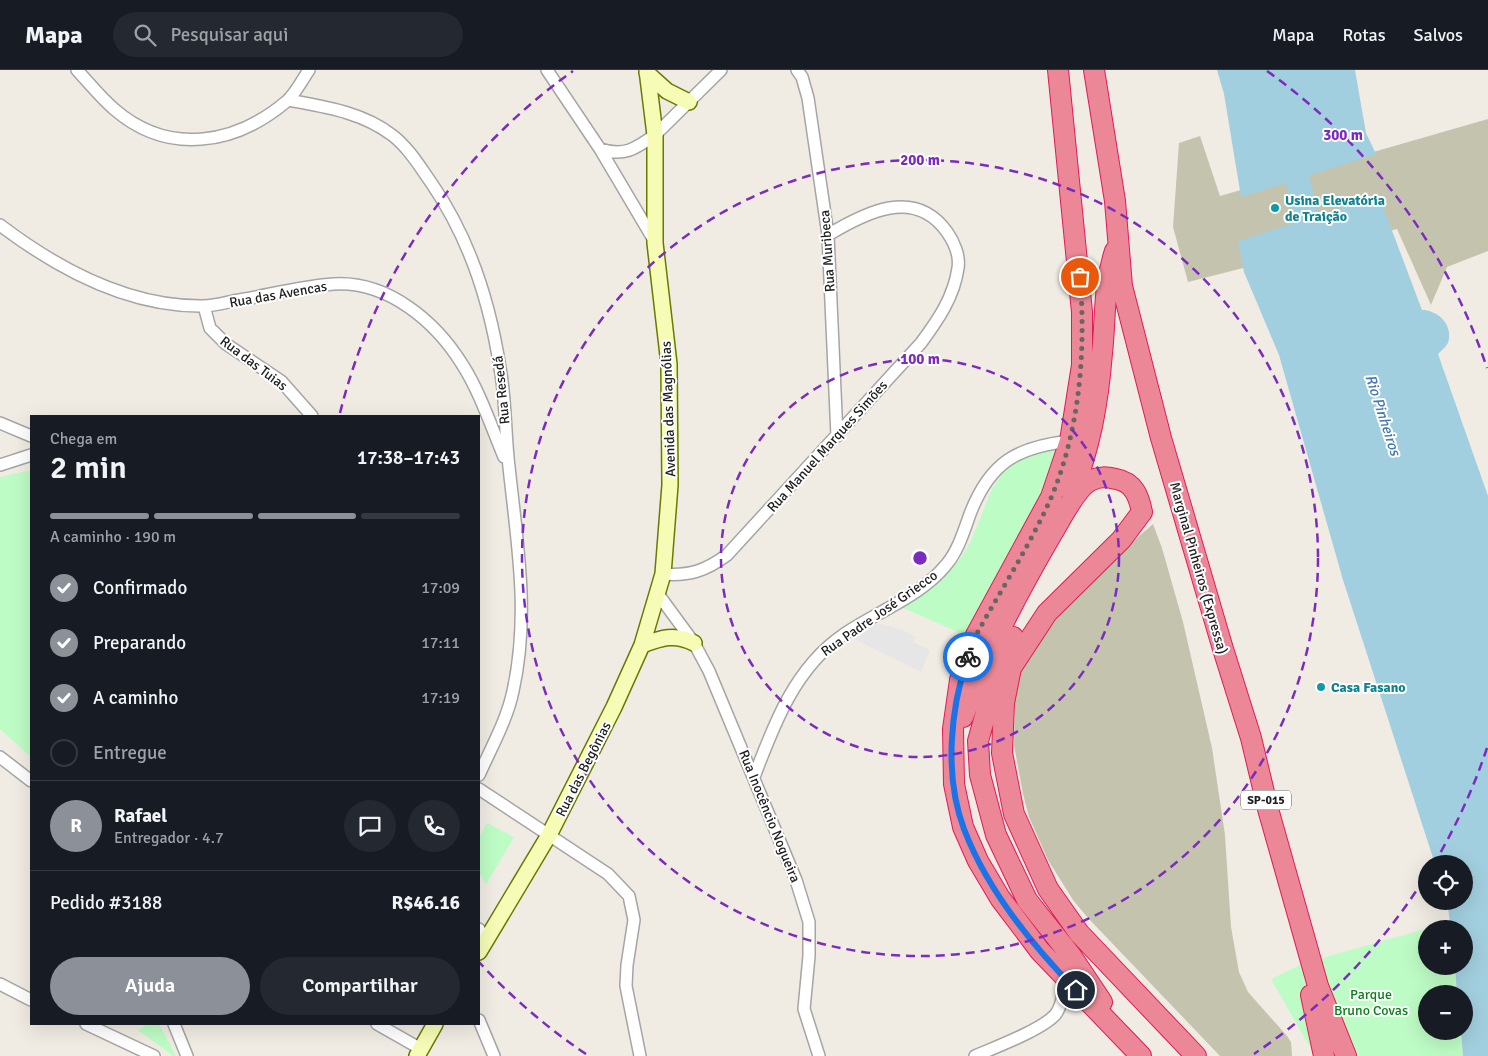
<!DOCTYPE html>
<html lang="pt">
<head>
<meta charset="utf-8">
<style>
	:root { --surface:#171b24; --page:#242831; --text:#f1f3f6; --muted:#9ea1a6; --line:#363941; --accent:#8c9099 }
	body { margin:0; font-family:Signika,sans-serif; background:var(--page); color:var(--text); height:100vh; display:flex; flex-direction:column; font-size:19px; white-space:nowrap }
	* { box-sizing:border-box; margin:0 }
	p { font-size:16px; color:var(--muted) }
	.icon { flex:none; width:28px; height:28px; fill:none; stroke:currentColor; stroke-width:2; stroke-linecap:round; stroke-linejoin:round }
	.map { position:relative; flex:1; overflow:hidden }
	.side { position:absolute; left:30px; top:345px; width:450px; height:610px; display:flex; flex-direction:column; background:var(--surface); border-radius:0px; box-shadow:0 5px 20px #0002 }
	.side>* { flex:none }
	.controls { position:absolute; left:1418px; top:785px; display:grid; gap:10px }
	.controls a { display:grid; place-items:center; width:55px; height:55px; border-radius:50%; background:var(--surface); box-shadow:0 5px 20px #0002; font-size:25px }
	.pin { position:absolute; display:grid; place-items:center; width:42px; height:42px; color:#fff; margin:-21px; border:2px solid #fff; border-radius:50%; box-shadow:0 1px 5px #0007 }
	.courier { position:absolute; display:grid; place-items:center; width:50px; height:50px; margin:-25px; border:4px solid #1a73e8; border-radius:50%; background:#fff; color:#222; box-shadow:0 1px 6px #0007 }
	.summary em { font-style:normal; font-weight:600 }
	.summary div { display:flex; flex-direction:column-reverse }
	.summary { display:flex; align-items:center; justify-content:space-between; height:85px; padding:0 20px }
	h1 { font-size:32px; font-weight:600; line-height:38px }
	.bar { display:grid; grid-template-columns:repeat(4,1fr); gap:8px 5px; align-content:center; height:60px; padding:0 20px }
	.bar i { height:6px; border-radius:4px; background:var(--line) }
	.bar .on { background:var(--accent) }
	.bar p { grid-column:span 4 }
	.line { display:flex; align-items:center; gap:12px; padding:0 20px; border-top:1px solid var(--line) }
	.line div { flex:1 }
	.round { display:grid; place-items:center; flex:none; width:52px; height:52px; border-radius:26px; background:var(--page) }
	ol { padding:0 20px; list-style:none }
	li { display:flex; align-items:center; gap:15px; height:55px }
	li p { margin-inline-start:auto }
	li .icon { padding:5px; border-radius:50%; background:var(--accent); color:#fff; stroke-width:4 }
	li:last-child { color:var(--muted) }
	li i { width:28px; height:28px; border:2px solid var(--line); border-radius:50% }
	.cta { display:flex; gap:10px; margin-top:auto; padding:10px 20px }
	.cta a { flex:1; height:58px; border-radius:30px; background:var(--accent); color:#fff; font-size:20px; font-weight:600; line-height:58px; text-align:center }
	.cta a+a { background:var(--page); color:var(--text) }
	header { display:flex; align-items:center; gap:30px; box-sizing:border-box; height:70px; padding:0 25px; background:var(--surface); border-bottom:1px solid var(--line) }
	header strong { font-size:24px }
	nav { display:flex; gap:28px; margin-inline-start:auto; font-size:18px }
	.search { width:350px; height:45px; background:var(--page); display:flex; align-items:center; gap:12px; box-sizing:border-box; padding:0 18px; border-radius:28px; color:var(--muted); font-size:19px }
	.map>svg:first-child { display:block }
	.construction { fill:#c4c4ae }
	.park { fill:#befcc5 }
	.parking { fill:#e6e6e6 }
	.water { fill:#a2cfdf }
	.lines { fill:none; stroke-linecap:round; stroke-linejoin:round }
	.river { stroke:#a2cfdf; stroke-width:24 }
	.street-casing { stroke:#a5a5a5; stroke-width:14 }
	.secondary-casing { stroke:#687a00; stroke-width:18 }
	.highway-casing { stroke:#e21b58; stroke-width:22 }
	.street { stroke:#fff; stroke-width:11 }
	.secondary { stroke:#f6fcb5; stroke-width:15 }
	.highway { stroke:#eb8796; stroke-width:20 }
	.done { stroke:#686663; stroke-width:5; stroke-dasharray:0 9 }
	.route { stroke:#1a73e8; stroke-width:6 }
	.ring { fill:none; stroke:#7b2cbf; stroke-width:2.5; stroke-dasharray:9 6 }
	.culture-dot { fill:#0f9aa8; stroke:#fff; stroke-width:2 }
	.labels { text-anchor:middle; stroke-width:4; stroke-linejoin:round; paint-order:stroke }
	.shield { fill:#fff; stroke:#626262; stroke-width:1 }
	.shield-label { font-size:12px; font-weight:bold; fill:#1e1e1e }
	.culture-label { font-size:14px; font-weight:bold; fill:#0d838f; stroke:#fff; text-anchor:start }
	.street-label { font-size:14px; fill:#1e1e1e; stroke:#fff }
	.park-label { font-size:14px; fill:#068215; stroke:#fff }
	.water-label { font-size:15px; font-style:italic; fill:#4678b2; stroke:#fff }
	.centre { fill:#7b2cbf; stroke:#fff; stroke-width:2.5 }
	.ring-label { font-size:15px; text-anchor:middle; font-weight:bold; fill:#7b2cbf; stroke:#fff; stroke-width:4; stroke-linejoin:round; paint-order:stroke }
</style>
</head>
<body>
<header>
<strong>Mapa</strong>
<div class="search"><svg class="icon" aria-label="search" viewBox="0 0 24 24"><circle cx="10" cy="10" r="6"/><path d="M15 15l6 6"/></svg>Pesquisar aqui</div>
<nav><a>Mapa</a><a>Rotas</a><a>Salvos</a></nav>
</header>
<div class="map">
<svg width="1488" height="986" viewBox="0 0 1488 986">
	<rect width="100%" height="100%" fill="#f0ece3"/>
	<path class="construction" d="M1488,49V181L1447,197L1431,235L1397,159L1188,212L1173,157L1179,73L1200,66L1220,126Z
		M1153,454L1162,478L1183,552L1212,678L1225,765L1231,857L1239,902L1248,922L1287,966L1291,972L1292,986H1220L1088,848L1073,830L1048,790L1029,747L1023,724L1014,675L1015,624L1018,599L1082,516Z"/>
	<path class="park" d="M1057,378L1059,381L1040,430L967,566L901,537L934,515L960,489L970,473L992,419L1003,403L1026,383Z
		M31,400V687L0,659V407Z
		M487,753L514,767L486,815L479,802V768Z
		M1450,852L1451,859H1426V896H1455L1457,924H1426V961H1461L1463,986H1315L1271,909L1304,893Z
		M148,954H159L176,986H173L138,960Z"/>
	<path class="parking" d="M868,551L903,560L916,567L913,572L930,580L921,602L844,564Z"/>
	<path class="water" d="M1217,0H1355L1366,63L1376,84L1241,127L1224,24Z
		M1379,126L1422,240C1436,240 1451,252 1449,268C1449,275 1442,280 1438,284L1488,426V986H1463L1461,961H1464V924H1457L1455,896H1464V859H1451L1447,831H1464V794H1435L1343,510L1279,285L1244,202L1238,171Z"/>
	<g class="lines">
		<path class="river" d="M1290,79L1307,149L1320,179"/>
		<defs>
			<path id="street" d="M77,0C89,13 100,27 114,39C168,86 235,75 287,31C296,23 302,10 309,0
				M547,0L600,79L655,172
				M797,0L802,7L808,28L828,165L837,366
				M288,30C325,37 362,42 392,65C409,78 420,97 432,114C470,169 490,233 500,298C506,330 505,364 509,397C517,472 530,545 513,621C507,650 491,678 479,705
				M600,79C624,87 635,79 655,65L721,0
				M0,155C58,199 128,237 203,236C213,236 224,233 233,231C266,226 300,216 334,214C388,211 435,251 462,294C480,322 491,356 504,387
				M204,236L210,258L226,274L281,311L312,346
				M0,353L31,366
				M0,395L31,385
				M663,504C690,506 705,501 727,485L921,273C938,250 954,227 958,198C960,186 954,172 947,162C915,117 866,142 828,165
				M658,524L694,573L709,601L796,810L809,852V886L804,939L819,986
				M0,687L31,711
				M754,707C774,654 795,598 843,565C876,542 920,527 946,495C958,481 964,461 970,444C990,392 1017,377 1070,371
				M479,719L608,804L629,826L634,850L627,895L626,916L640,986
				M479,859L486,871
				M0,914L31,930
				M479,950L494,986
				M86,954L154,986
				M174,954L187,986
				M377,954L421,979
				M975,986C996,977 1041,960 1055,945C1063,935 1064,919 1064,907"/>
			<path id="secondary" d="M647,3L667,21L689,32
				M642,575C661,568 675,563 694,573
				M479,882L549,765L614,637L642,575L663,504L670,415L669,294L655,173V65L647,0
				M417,986L435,954"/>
			<path id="highway" d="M1058,0L1082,242V295L1070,371L1051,427L976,565L960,610L953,659L954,714L963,757L978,791L1000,828L1040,881L1141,986
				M1094,0L1115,131L1122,216L1161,368L1223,579L1251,668L1268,739L1318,916L1346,986
				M1072,424C1090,376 1098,335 1102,283C1106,246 1103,218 1115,181
				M1013,567L1001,589L978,671L980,705L996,765L1027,830L1072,887L1102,932
				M963,647C986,582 1018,522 1053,462C1061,449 1076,418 1090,411C1099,406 1107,407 1116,409C1134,412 1139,427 1142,442L1121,470L1047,543L1011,598L1004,633L1002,683L1014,744L1048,819L1079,863L1196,986
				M1311,925L1324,986"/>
		</defs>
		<use href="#street" class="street-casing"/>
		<use href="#secondary" class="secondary-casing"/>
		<use href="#highway" class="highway-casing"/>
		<use href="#street" class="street"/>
		<use href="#secondary" class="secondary"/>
		<use href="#highway" class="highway"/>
	</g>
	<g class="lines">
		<path class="done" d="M968,587L976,565C1001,520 1030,475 1051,428C1080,359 1086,281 1080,207"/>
		<path class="route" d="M968,587C950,639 944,706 964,759C987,820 1031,874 1076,920"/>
	</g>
	<g class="ring">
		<circle cx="920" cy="488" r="199"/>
		<circle cx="920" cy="488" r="398"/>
		<path d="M1487 678A598 598 0 0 1 1435 792M1424 809A598 598 0 0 1 1254 984M586 984A598 598 0 0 1 479 892M340 343A598 598 0 0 1 573 1M1267 1A598 598 0 0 1 1487 298"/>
	</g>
	<g class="culture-dot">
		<circle cx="1275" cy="138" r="5"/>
		<circle cx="1321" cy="617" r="5"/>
	</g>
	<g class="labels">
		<rect class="shield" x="1241" y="720.5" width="50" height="19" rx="4"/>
		<g class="shield-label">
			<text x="1266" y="734">SP-015</text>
		</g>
		<g class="culture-label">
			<text x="1285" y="135">Usina Elevatória<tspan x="1285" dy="16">de Traição</tspan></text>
			<text x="1331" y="622">Casa Fasano</text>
		</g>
		<g class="street-label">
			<text transform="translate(827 181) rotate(-94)" y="5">Rua Muribeca</text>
			<text transform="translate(278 224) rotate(-10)" y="5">Rua das Avencas</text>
			<text transform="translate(254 293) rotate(37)" y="5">Rua das Tuias</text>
			<text transform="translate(501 320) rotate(-96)" y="5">Rua Resedá</text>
			<text transform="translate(668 339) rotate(-92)" y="5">Avenida das Magnólias</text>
			<text transform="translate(827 376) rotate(-48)" y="5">Rua Manuel Marques Simões</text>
			<text transform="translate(1199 498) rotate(74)" y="5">Marginal Pinheiros (Expressa)</text>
			<text transform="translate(879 543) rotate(-35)" y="5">Rua Padre José Griecco</text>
			<text transform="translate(583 699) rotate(-63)" y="5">Rua das Begônias</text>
			<text transform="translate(770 746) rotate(68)" y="5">Rua Inocêncio Nogueira</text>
		</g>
		<g class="park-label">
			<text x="1371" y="929">Parque<tspan x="1371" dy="16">Bruno Covas</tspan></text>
		</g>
		<g class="water-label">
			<text transform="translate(1383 345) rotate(72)" y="5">Rio Pinheiros</text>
		</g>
	</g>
	<circle cx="920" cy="488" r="8" class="centre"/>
	<g class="ring-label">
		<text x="1343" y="70">300 m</text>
		<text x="920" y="95">200 m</text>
		<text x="920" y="294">100 m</text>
	</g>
</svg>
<div class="controls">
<a><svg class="icon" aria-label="locate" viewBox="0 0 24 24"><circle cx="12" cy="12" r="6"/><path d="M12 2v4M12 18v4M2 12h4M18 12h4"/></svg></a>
<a>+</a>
<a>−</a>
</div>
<div class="pin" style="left:1080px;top:207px;background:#ea580c"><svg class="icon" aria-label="bag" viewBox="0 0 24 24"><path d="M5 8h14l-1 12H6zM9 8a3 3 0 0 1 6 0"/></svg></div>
<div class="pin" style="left:1076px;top:920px;background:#1f2937"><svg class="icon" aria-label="home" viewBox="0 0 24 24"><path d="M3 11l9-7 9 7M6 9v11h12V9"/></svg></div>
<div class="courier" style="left:968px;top:587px"><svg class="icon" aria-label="bike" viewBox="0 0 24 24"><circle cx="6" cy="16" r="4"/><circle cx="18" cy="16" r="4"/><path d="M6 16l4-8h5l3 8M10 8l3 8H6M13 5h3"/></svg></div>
<section class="side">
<div class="summary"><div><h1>2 min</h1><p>Chega em</p></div><em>17:38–17:43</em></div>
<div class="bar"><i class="on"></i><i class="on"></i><i class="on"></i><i></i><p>A caminho · 190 m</p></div>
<ol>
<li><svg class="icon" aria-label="check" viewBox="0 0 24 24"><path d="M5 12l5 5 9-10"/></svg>Confirmado<p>17:09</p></li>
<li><svg class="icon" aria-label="check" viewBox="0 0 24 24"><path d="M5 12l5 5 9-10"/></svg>Preparando<p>17:11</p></li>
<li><svg class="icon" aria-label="check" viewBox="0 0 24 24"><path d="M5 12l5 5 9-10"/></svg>A caminho<p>17:19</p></li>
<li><i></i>Entregue</li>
</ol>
<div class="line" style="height:90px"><b class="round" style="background:var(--accent);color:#fff">R</b><div><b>Rafael</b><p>Entregador · 4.7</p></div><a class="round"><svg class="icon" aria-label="chat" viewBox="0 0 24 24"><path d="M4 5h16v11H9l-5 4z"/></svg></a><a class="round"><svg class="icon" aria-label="phone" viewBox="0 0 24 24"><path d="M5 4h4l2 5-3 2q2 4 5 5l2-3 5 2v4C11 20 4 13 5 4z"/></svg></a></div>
<div class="line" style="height:65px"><div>Pedido #3188</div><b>R$46.16</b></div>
<div class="cta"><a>Ajuda</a><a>Compartilhar</a></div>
</section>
</div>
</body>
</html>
